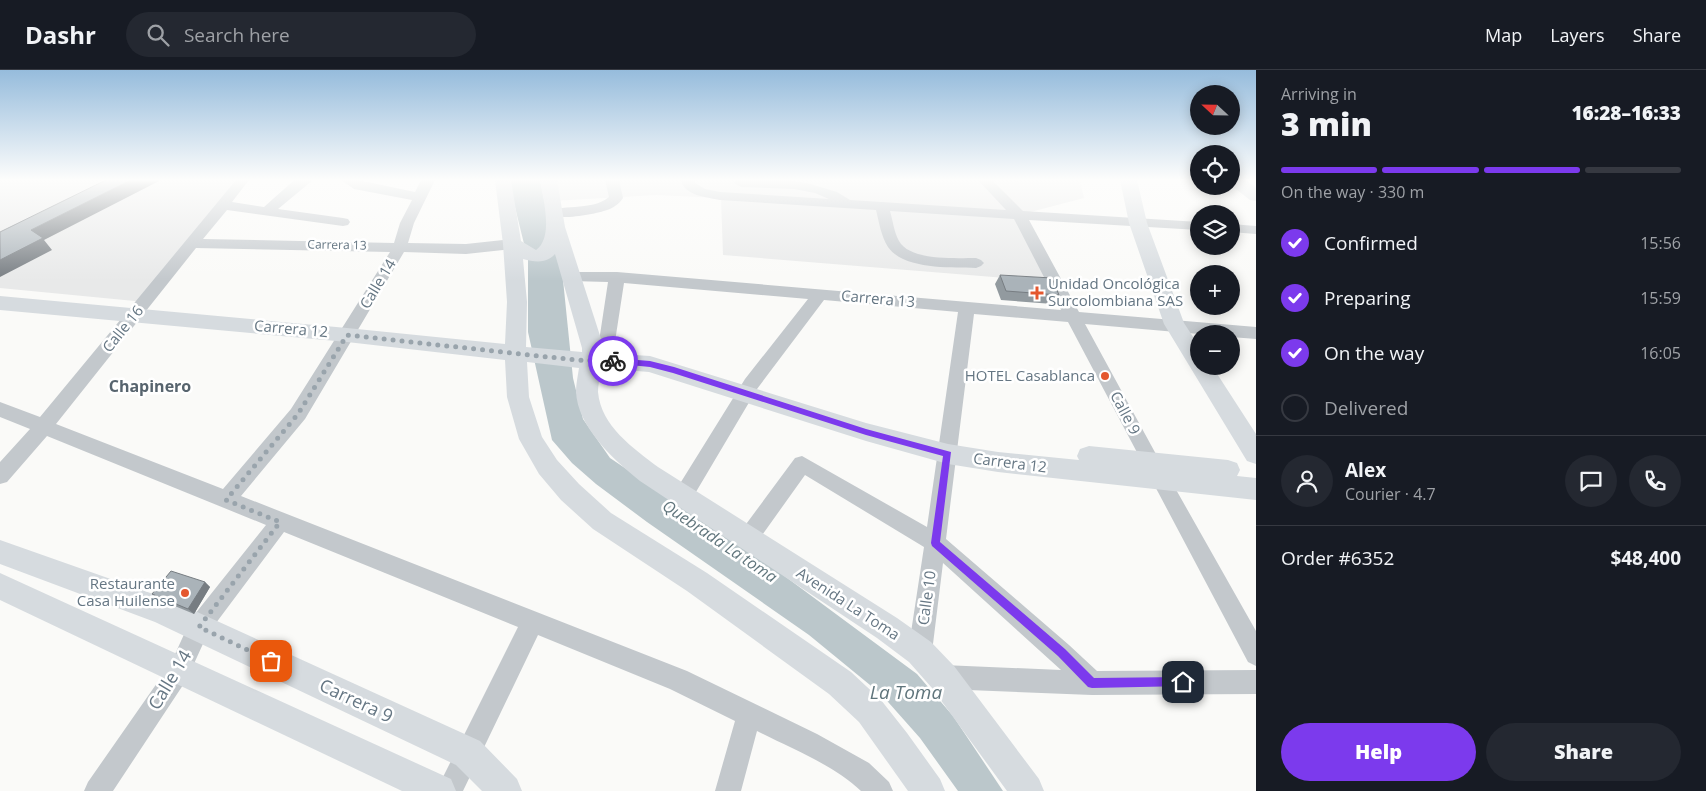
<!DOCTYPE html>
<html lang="en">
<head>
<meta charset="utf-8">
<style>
	:root { --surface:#171b24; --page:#242831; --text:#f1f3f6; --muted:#9ea1a6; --line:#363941; --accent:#7c3aed }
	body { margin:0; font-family:"Open Sans",sans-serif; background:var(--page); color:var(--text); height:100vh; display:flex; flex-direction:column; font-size:19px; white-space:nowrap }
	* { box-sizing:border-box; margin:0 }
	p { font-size:16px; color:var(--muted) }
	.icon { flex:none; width:28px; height:28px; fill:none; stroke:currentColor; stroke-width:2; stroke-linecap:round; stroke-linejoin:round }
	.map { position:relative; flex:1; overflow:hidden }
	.side { display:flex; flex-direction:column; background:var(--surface); width:450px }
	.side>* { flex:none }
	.needle { width:32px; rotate:292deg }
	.tools { position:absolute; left:1190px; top:15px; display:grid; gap:10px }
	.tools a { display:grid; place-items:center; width:50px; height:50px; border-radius:50%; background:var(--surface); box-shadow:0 2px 12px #0003; font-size:25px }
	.pin { position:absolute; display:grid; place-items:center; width:42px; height:42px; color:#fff; margin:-21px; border-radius:10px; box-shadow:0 2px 8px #0006 }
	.courier { position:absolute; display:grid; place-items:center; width:50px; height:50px; margin:-25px; border:4px solid #7c3aed; border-radius:50%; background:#fff; color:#222; box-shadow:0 1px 6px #0007 }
	.overview em { font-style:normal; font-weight:800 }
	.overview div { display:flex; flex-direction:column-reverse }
	.overview { display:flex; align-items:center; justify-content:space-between; height:85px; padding:0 25px }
	h1 { font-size:32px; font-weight:800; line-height:38px }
	.bar { display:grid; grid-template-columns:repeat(4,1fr); gap:8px 5px; align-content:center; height:60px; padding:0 25px }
	.bar i { height:6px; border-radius:4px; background:var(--line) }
	.bar .selected { background:var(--accent) }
	.bar p { grid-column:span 4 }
	.line { display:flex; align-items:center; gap:12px; padding:0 25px; border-top:1px solid var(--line) }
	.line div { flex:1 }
	.round { display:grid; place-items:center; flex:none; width:52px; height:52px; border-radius:26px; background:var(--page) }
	ol { padding:0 25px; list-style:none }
	li { display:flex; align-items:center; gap:15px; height:55px }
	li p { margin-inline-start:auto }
	li .icon { padding:5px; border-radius:50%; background:var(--accent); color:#fff; stroke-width:4 }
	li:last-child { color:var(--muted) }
	li i { width:28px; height:28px; border:2px solid var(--line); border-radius:50% }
	.button { display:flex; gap:10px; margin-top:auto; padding:10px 25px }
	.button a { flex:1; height:58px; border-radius:30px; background:var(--accent); color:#fff; font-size:20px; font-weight:800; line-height:58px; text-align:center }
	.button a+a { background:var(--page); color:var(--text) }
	header { display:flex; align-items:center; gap:30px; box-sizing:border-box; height:70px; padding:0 25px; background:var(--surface); border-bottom:1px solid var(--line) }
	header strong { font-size:24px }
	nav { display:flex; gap:28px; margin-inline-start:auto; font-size:18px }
	.search { width:350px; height:45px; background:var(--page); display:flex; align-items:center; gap:12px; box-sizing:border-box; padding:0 18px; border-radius:28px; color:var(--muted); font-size:19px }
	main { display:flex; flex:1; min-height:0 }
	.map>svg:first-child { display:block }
	.built { fill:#e8e9e9 }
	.water { fill:#bbc7cb }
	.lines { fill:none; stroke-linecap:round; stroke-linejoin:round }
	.minor { fill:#c3c8cc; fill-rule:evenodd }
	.major { fill:#d6dbdf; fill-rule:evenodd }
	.wall { fill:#929a9f }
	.shaded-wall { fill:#777d82 }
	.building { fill:#aab3b9; stroke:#777d82 }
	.route { fill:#7c3aed }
	.done { stroke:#99a4ac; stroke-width:5; stroke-dasharray:0 9 }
	.poi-dot { fill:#e4572e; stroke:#fff; stroke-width:2 }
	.labels { text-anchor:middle; stroke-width:5; stroke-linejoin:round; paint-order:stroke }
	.far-street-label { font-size:12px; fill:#657683; stroke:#fff }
	.street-label { font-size:15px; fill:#657683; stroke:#fff }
	.poi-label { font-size:15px; fill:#657683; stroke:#fff; text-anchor:end }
	.neighbourhood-label { font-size:16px; font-weight:bold; fill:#57646e; stroke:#fff }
	.water-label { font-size:16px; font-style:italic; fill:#60757c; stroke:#fff }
	.near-street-label { font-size:18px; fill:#657683; stroke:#fff }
	.near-water-label { font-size:19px; font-style:italic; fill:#60757c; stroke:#fff }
</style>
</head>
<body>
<header>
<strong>Dashr</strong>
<div class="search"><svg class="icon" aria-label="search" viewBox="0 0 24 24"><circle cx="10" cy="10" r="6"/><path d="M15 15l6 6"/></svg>Search here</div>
<nav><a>Map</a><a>Layers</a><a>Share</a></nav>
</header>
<main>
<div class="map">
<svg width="1256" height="721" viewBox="0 0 1256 721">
	<rect width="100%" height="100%" fill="#fafaf8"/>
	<path class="built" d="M0,110H243L145,232L0,218Z
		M548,110H1080L1084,128L1019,145L1055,212L723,185L721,128L656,125L552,131Z"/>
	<path class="water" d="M510,110H540L553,172L562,200L573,308L583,349L610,388L771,496L917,604L953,646L1003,721H958L920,668L881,624L809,565L647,452L596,414L572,393L552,370L528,262V190L513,129Z"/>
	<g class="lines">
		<path class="minor" d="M236,110H249L232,132L264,137L292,112L296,110H313L278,139L343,148L348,149L350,152L348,155L343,156L227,140L203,169L394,173L400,153L412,130L354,119L341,110H358L415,122L421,110H435L414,153L408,173L466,174L512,169L517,171L519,174L517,177L512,179L466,184L404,182L305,349L241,426L687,601L817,664L869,693L889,712L893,721H861C834,695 790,678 757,661L741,721H715L735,651L670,619L538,565L463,721H436L518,557L284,462L207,565L187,609L113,721H84L88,712L171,593L191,549L266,455L47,366L7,412L0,414V392L30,359L0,347V332L40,347ZM196,178L390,182L291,339L223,419L56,354Z
			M605,110H619L623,128C619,134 613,138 607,140C596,144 555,152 548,143C556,133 592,142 609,127Z
			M681,110H695V113L705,119L720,122L829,129L815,123L794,119L741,117L734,113L736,110H784L807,113L837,122L850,130L1006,140L978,110H992L1023,141L1199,152V160L1029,150L1079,242L1256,257V269L1231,267V264H1199L1085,254L1157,386L1256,561V596L1248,592L1068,252L974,244L946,469L1069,575L1097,601L1256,600V624L1092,625L943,619L934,616L931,607L934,598L943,595L1061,600L943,493L932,582L928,590L920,594L912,590L908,582L924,477L805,405L755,475L748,477L741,475L737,468L741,461L795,388L802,386L927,457L958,242L824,230L757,319L690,432L683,435L676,432L673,426L676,420L745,309L808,229L624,213L614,278L612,282L606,284L600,282L598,278L608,212L571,211L566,210L563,206L566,202H617L1061,240L1014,149L890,141C893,151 894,162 899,171C910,191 956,188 976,188L981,190L984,193L981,196L976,198C951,197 904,200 888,177C881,166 879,152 876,140L720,130C707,127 684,126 681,110Z
			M1231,154L1256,156V164L1231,162Z"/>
		<path class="major" d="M495,110H511L521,171L536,180C554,167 543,129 540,110H557L565,157L604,278L603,283L650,286L866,353L948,374L998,382L1079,390L1077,386L1080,379L1089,376L1228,390L1237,393L1240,400L1237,406L1256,408V430L998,402L948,394L866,371L649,302L601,298C600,306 598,315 598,322C601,356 633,378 658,397L897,548L931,572L954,596L1039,709L1044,721H1007L932,618L909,592L877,568L640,411C615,391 577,357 576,321C576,314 578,305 579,298L527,292L529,327L542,367L557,390L579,414L611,443L707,503L851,602L881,630L907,663L940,709L945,721H908L859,652L829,624L687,521L593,459L561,430L539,404L519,369L507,327L505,290L347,272L0,240V226L347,258L505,274L507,232L503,174ZM555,184L582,278V282L526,277L527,232L523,189C535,192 546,194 555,184Z
			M1120,110H1137L1147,153L1184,253L1199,276V296H1212L1256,364V394L1247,391L1164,254L1129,153Z
			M1231,110H1246L1256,118V131L1250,130L1231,115Z
			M0,470L173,531L480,671L517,709L522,721H482L456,695L155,552L0,494Z
			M0,503L451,709L456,721H402L0,530Z"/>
	</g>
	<path class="wall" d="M1000,205L1059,225L1053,234L1001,230L995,214Z
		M205,512L210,517L194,544L158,529L152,524Z"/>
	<path class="shaded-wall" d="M131,110H161L44,170L52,180L0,207V190L31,160Z
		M205,512L210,517L194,544L188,539Z"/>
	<path class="building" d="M106,110H131L31,160L43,168L0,190V162Z
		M1000,205L1052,208L1059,225L1006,221Z
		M171,501L205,512L188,539L152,524Z"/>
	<linearGradient id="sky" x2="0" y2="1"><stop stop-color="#96bcdc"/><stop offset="0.52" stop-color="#fdfdfc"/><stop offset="1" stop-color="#fdfdfc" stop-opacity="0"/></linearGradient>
	<rect width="1256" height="211" fill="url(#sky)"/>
	<path class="route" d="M613,288L650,291L674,297L866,359L951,382L940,472L1065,579L1094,608L1183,607L1187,609L1188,612L1187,616L1092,618L1088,617L1058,586L932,476L931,473L943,386L866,365L673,303L650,297L610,293L609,291Z"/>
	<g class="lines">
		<path class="done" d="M271,591L199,557L280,452L226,430L298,344L347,265L576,290L613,291"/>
	</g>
	<g class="poi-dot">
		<path d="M1034.5 215.5h5v5h5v5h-5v5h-5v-5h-5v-5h5z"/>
		<circle cx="1105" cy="306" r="5"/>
		<circle cx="185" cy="523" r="5"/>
	</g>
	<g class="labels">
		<g class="far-street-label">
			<text transform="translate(337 175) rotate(1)" y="4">Carrera 13</text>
		</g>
		<g class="street-label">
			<text transform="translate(378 214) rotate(-59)" y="5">Calle 14</text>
			<text transform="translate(878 229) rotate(5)" y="5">Carrera 13</text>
			<text transform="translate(123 259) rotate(-51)" y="5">Calle 16</text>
			<text transform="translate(291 259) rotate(5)" y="5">Carrera 12</text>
			<text transform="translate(1125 343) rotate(62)" y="5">Calle 9</text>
			<text transform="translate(1010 393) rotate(7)" y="5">Carrera 12</text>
			<text transform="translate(927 528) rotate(-82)" y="5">Calle 10</text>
			<text transform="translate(848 534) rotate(33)" y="5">Avenida La Toma</text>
		</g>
		<g class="poi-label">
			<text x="1048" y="219" text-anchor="start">Unidad Oncológica<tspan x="1048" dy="17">Surcolombiana SAS</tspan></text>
			<text x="1095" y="311">HOTEL Casablanca</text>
			<text x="175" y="519">Restaurante<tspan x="175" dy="17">Casa Huilense</tspan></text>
		</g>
		<g class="neighbourhood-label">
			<text x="150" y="322">Chapinero</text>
		</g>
		<g class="water-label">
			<text transform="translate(720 471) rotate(34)" y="6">Quebrada La toma</text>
		</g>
		<g class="near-street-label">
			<text transform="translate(170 610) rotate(-59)" y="6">Calle 14</text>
			<text transform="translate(356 631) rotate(25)" y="6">Carrera 9</text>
		</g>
		<g class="near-water-label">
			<text x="906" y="629">La Toma</text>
		</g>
	</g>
</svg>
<div class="tools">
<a><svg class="needle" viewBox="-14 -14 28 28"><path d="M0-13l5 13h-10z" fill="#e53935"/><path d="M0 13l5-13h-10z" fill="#9ea1a6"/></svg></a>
<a><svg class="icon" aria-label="locate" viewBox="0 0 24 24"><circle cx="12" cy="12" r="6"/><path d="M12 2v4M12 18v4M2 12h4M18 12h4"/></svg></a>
<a><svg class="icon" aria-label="layers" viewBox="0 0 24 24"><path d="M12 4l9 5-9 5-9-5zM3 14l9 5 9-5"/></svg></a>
<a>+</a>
<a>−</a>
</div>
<div class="pin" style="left:271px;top:591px;background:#ea580c"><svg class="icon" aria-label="bag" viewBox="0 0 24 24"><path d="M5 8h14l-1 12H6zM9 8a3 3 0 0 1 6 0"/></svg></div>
<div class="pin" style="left:1183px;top:612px;background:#1f2937"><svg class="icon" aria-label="home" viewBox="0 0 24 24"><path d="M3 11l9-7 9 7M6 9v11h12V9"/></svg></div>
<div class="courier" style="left:613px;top:291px"><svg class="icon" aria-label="bike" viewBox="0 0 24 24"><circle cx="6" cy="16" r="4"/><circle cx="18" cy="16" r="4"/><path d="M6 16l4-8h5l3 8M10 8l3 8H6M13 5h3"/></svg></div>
</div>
<section class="side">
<div class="overview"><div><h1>3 min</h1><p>Arriving in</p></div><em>16:28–16:33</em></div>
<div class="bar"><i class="selected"></i><i class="selected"></i><i class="selected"></i><i></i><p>On the way · 330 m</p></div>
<ol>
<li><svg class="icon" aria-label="check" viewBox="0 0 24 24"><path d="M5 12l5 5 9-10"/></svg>Confirmed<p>15:56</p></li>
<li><svg class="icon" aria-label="check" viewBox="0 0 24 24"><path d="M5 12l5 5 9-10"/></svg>Preparing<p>15:59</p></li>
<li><svg class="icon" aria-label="check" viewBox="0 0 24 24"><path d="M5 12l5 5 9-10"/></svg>On the way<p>16:05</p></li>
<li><i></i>Delivered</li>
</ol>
<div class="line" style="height:90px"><a class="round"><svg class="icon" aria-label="person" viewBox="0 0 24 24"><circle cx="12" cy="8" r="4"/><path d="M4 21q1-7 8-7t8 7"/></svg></a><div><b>Alex</b><p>Courier · 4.7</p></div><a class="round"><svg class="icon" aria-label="chat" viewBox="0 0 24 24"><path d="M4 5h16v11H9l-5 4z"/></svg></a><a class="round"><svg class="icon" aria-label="phone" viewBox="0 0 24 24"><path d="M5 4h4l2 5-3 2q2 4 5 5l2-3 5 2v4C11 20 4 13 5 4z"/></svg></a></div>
<div class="line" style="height:65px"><div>Order #6352</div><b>$48,400</b></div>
<div class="button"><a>Help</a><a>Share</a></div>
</section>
</main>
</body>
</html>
